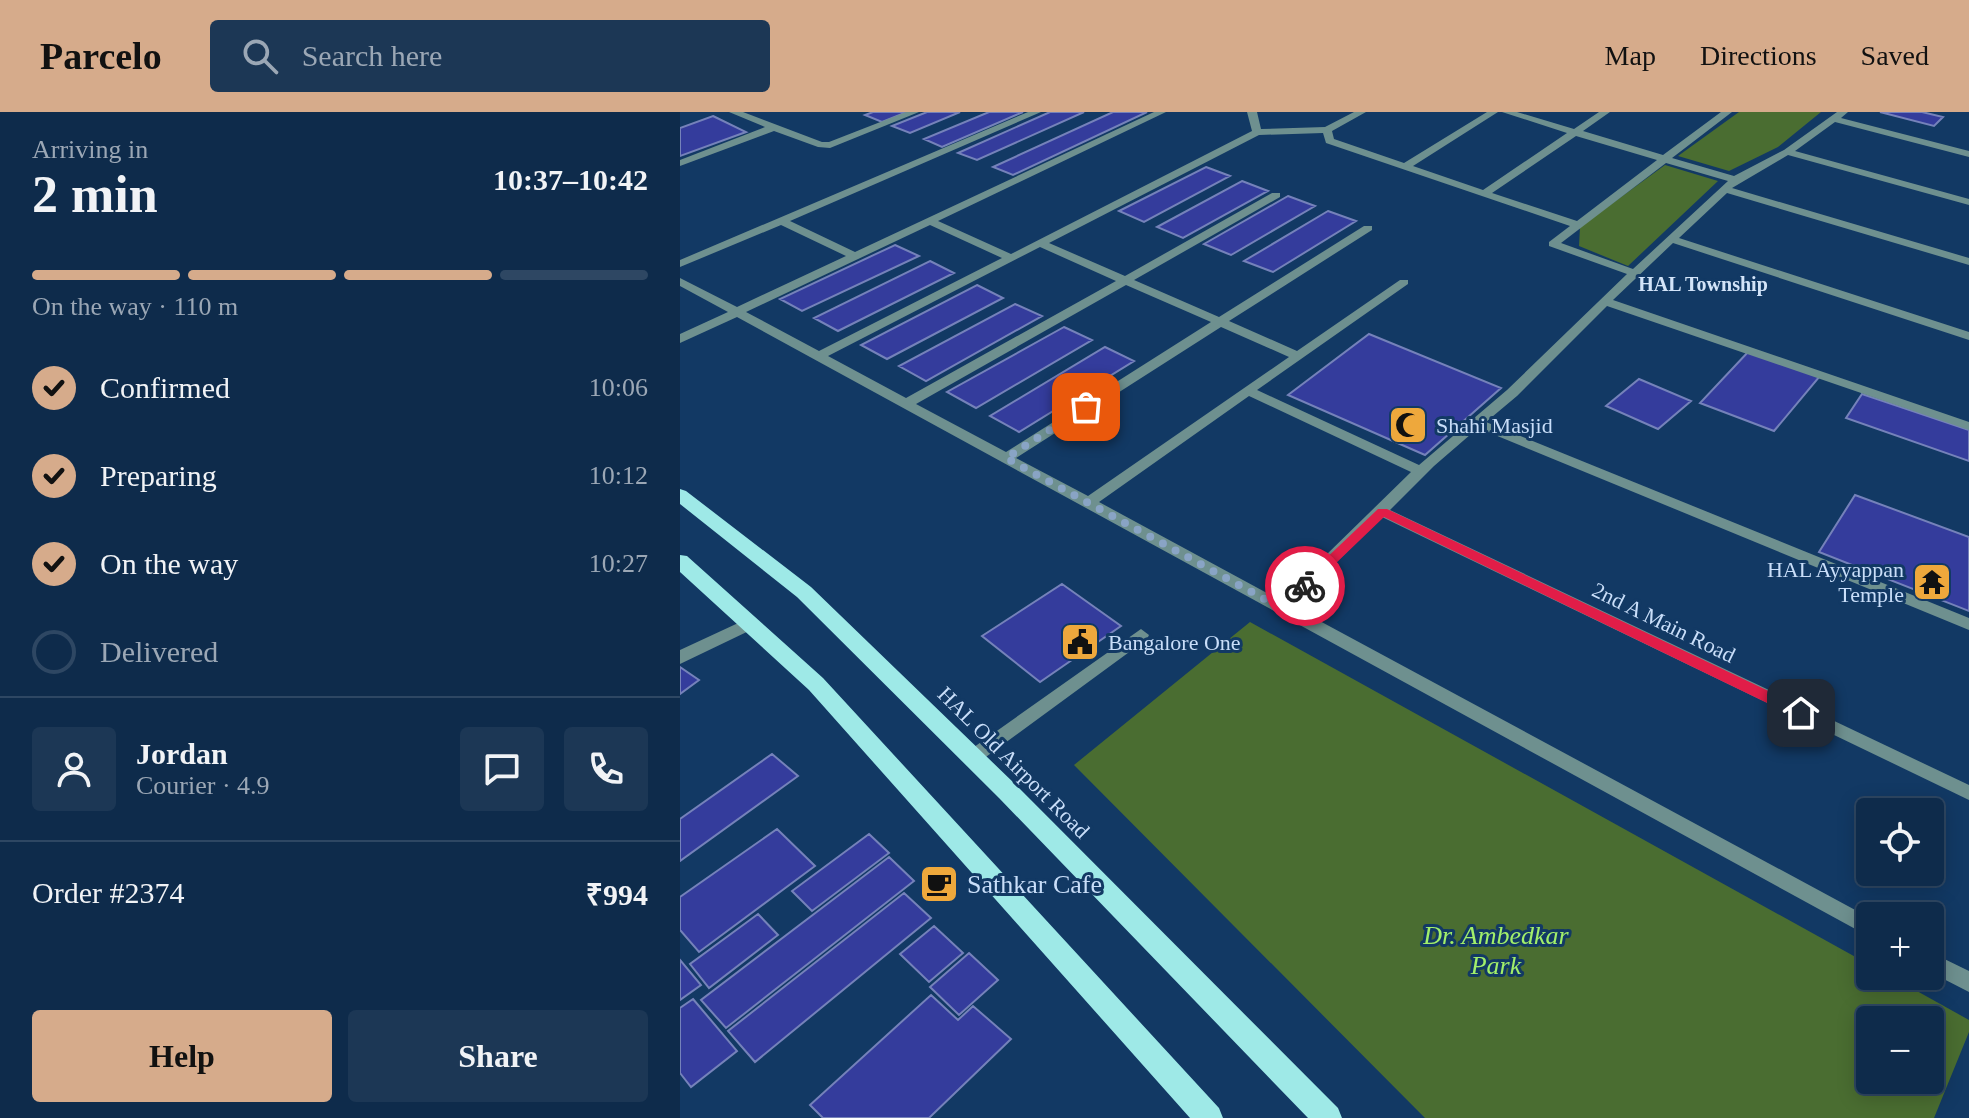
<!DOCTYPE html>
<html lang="en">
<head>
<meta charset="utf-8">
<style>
	:root { --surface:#0e2b4b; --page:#1c3755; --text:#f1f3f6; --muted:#9ba7b5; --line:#2e4763; --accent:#d6ab8b }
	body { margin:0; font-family:Georgia,serif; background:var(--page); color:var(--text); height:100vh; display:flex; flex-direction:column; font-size:30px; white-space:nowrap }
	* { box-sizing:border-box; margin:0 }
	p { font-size:26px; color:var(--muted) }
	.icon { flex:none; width:44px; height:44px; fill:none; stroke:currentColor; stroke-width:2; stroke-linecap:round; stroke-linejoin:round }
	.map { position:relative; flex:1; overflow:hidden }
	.drawer { display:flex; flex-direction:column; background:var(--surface); width:680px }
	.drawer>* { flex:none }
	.buttons { position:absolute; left:1176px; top:686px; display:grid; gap:16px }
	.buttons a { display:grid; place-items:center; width:88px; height:88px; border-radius:8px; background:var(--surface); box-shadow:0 4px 20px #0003,0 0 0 2px var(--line); font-size:40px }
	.pin { position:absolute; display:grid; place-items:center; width:68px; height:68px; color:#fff; margin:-34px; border-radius:16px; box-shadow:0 4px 12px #0006 }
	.courier { position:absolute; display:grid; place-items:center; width:80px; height:80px; margin:-40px; border:6px solid #e11d48; border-radius:50%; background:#fff; color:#222; box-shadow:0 2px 10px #0007 }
	.overview em { font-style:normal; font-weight:700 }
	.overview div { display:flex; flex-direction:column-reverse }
	.overview { display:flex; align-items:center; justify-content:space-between; height:136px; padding:0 32px }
	h1 { font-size:52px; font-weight:700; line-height:60px }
	.bar { display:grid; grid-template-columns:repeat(4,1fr); gap:12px 8px; align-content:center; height:96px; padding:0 32px }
	.bar i { height:10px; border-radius:6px; background:var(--line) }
	.bar .selected { background:var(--accent) }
	.bar p { grid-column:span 4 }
	.line { display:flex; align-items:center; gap:20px; padding:0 32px; border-top:2px solid var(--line) }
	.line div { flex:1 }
	.round { display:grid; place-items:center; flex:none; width:84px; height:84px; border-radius:8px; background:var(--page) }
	ol { padding:0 32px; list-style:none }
	li { display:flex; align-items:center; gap:24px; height:88px }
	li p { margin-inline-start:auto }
	li .icon { padding:8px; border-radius:50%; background:var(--accent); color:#111; stroke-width:4 }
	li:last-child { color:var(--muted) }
	li i { width:44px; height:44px; border:4px solid var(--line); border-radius:50% }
	.primary-button { display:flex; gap:16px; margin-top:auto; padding:16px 32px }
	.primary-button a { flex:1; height:92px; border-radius:8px; background:var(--accent); color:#111; font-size:32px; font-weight:700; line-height:92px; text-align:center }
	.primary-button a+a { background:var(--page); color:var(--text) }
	header { display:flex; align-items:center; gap:48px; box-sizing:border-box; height:112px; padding:0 40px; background:var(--accent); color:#111 }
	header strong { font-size:38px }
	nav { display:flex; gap:44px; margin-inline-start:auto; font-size:28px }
	.search { width:560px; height:72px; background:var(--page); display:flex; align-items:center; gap:20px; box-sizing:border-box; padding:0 28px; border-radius:8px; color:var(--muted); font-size:30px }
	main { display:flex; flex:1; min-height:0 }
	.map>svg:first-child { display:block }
	.green { fill:#4a6d31; fill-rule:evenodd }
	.building { fill:#343c9c; stroke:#7582ba; stroke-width:2 }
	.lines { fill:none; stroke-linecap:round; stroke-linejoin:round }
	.minor { fill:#6e908f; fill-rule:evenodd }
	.primary { fill:#9ee9e7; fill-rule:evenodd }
	.route { fill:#e11d48 }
	.done { stroke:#89a4c5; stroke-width:8; stroke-dasharray:0 14.4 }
	.labels { text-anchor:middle; stroke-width:6; stroke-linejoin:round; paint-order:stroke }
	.far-neighbourhood-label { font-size:20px; font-weight:bold; fill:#d3e4f9; stroke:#123964 }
	.poi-label { font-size:22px; fill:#c9def9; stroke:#123964; text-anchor:start }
	.street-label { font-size:22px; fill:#c9def9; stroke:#123964 }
	.near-poi-label { font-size:26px; fill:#c9def9; stroke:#123964; text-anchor:start }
	.near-park-label { font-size:26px; font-style:italic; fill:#a2ef6a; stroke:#123964 }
</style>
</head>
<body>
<header>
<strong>Parcelo</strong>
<div class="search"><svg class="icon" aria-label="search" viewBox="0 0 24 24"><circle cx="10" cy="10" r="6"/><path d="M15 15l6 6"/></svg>Search here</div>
<nav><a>Map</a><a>Directions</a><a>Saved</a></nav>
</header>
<main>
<section class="drawer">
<div class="overview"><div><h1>2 min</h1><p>Arriving in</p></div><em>10:37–10:42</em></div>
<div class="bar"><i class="selected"></i><i class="selected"></i><i class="selected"></i><i></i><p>On the way · 110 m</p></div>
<ol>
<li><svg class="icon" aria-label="check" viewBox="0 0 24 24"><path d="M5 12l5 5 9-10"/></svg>Confirmed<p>10:06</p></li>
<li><svg class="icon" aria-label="check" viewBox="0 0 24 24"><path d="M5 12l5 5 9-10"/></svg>Preparing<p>10:12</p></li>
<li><svg class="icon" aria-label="check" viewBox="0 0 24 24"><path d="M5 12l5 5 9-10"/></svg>On the way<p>10:27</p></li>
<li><i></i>Delivered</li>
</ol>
<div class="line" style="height:144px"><a class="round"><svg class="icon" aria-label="person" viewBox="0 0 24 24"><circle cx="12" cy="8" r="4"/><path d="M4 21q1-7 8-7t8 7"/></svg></a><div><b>Jordan</b><p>Courier · 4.9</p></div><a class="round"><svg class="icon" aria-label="chat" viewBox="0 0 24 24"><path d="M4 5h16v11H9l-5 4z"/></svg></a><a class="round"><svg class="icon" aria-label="phone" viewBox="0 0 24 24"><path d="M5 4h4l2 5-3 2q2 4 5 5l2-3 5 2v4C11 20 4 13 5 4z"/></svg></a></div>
<div class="line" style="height:104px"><div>Order #2374</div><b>₹994</b></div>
<div class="primary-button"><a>Help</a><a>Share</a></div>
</section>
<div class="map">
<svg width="1289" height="1006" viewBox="0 0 1289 1006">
	<rect width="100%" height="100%" fill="#123964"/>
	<path class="green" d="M1059,0H1141L1098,35L1049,59L998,44Z
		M985,53L1038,69L948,154L899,134L900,115Z
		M570,510L1190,853V864H1210L1289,908V920L1254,1006H745L394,653ZM1250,908V968H1190V908Z"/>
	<path class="building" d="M193,0H227L202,10L185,3Z
		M247,0H280L230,21L212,14Z
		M309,0H343L262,35L244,27Z
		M370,0H404L297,48L278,41Z
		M433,0H467L333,63L313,55Z
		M1200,0H1242L1263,5L1254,14Z
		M33,4L66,20L0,44V16Z
		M526,55L550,64L464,110L439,99Z
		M562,69L588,79L503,126L477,115Z
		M608,84L635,94L551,143L524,132Z
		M648,99L676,109L593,160L564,149Z
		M215,133L239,144L122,199L100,187Z
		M250,149L274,161L158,219L134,206Z
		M297,173L323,186L207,247L181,233Z
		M335,192L362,204L246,269L219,254Z
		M384,215L412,228L296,296L267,280Z
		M689,222L821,276L745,343L608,283Z
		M425,235L454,249L339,320L310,304Z
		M1069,239L1140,264L1094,319L1020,291Z
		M959,267L1011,289L978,317L926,294Z
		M1182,282L1289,318V349L1166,306Z
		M1175,383L1289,425V499L1139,440Z
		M382,472L441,514L360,570L302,524Z
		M0,555L19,568L0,582Z
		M92,642L118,664L0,749V707Z
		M97,717L135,754L19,840L0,818V785Z
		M189,722L209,741L132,799L112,779Z
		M209,745L234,769L46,916L21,888Z
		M224,781L251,806L75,950L48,919Z
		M78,802L98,823L29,876L10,852Z
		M254,814L283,841L249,870L220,842Z
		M289,841L318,868L279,903L250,875Z
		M0,848L21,873L0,888Z
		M251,883L278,908L293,894L331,927L249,1006H143L130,993Z
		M13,887L57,939L11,975L0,961V896Z"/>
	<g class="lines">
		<path class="minor" d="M49,0H63L142,30H149L226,0H239L150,36L138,35L94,19L0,54V48L85,15Z
			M348,0H361L110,109L175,140L474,0H486L258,109L331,142L572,19L567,0H577L581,17L645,15L674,0H686L652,19L654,27L724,51L807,0H818L733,54L803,78L887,21L822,0H837L894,17L919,0H930L903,19L983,43L1041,0H1052L992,46L1054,64L1104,38L1157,0H1168L1161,6L1289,39V45L1155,10L1115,39L1289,87V93L1108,43L1052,76L1289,146V153L1047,81L999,126L1289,220V228L993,131L933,188L1289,310V318L927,194L837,284L806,310L1289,506V518L798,316L754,354L710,398L1289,673V688L702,405L612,494L1190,806V825L57,205L0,231V222L48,200L0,174V166L57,195L166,144L101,113L0,155V148ZM643,21L646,31L890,114L869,130V134L947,162L827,278L739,353L577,278L728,172V168H720L617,239L549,209L692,118V114H684L539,205L454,168L600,85V81H592L445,164L369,131L579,23ZM896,24L977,48L897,109L812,81ZM986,51L1048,69L953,157L881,131ZM250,113L322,146L139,239L66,200ZM360,135L436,169L226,286L148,244ZM446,173L531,210L326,340L236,292ZM541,215L609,245L408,384L336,346ZM569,284L731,360L600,488L419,390Z
			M69,506L77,512L75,516L0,552V538Z
			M461,517L469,523L467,527L299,650L293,652L287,650L284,645L287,640Z
			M1250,840L1289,859V880L1250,860Z"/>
		<path class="primary" d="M0,377L6,379L131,475L335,672L658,996L662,1006H628L319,686L117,485L0,392Z
			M0,443L7,444L143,566L539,996L543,1006H510L129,578L0,460Z"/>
	</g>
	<path class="route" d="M698,397H707L1126,597L1128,601L1126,605H1116L704,405L629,477H620V471Z"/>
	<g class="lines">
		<path class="done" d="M406,295L326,346L601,496L625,474"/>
	</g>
	<defs>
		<symbol id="mosque-square" viewBox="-11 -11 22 22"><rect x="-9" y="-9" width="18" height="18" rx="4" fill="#eea83c" stroke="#123964"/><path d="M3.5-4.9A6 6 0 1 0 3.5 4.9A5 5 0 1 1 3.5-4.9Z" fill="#111"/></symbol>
		<symbol id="temple-square" viewBox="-11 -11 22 22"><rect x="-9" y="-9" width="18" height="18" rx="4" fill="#eea83c" stroke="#123964"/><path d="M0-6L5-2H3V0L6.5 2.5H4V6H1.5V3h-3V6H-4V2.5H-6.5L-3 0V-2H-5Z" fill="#111"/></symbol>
		<symbol id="civic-square" viewBox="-11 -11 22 22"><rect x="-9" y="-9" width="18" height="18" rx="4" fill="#eea83c" stroke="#123964"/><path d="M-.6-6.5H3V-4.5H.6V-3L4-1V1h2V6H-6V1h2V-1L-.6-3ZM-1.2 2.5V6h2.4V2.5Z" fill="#111"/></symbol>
		<symbol id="cafe-square" viewBox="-11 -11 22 22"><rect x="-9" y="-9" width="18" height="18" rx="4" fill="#eea83c" stroke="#123964"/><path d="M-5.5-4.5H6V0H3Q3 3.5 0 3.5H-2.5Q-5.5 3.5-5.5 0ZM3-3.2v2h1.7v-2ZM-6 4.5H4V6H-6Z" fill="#111"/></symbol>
	</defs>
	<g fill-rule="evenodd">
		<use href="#mosque-square" x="706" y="291" width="44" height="44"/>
		<use href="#temple-square" x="1230" y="448" width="44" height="44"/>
		<use href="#civic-square" x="378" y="508" width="44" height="44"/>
		<use href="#cafe-square" x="237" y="750" width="44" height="44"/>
	</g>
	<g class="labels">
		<g class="far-neighbourhood-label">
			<text x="1023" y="179">HAL Township</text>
		</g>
		<g class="poi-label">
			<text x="756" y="321">Shahi Masjid</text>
			<text x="1224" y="465" text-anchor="end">HAL Ayyappan<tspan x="1224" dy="25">Temple</tspan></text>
			<text x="428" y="538">Bangalore One</text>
		</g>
		<g class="street-label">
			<text transform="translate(984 510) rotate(26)" y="8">2nd A Main Road</text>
			<text transform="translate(334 650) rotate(45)" y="8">HAL Old Airport Road</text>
		</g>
		<g class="near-poi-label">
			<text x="287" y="781">Sathkar Cafe</text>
		</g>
		<g class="near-park-label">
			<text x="816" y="832">Dr. Ambedkar<tspan x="816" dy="30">Park</tspan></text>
		</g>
	</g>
</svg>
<div class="buttons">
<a><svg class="icon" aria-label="locate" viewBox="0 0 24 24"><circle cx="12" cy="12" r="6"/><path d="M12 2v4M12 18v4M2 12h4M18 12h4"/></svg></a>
<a>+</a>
<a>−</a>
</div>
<div class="pin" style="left:406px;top:295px;background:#ea580c"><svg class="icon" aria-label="bag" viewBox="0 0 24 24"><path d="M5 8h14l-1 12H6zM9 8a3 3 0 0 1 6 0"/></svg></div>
<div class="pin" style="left:1121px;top:601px;background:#1f2937"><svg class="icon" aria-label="home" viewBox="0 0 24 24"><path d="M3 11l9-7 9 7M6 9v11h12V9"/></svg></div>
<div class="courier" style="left:625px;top:474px"><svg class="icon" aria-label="bike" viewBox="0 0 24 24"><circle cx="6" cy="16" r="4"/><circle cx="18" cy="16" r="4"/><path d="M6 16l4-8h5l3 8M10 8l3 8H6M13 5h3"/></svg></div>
</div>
</main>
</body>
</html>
